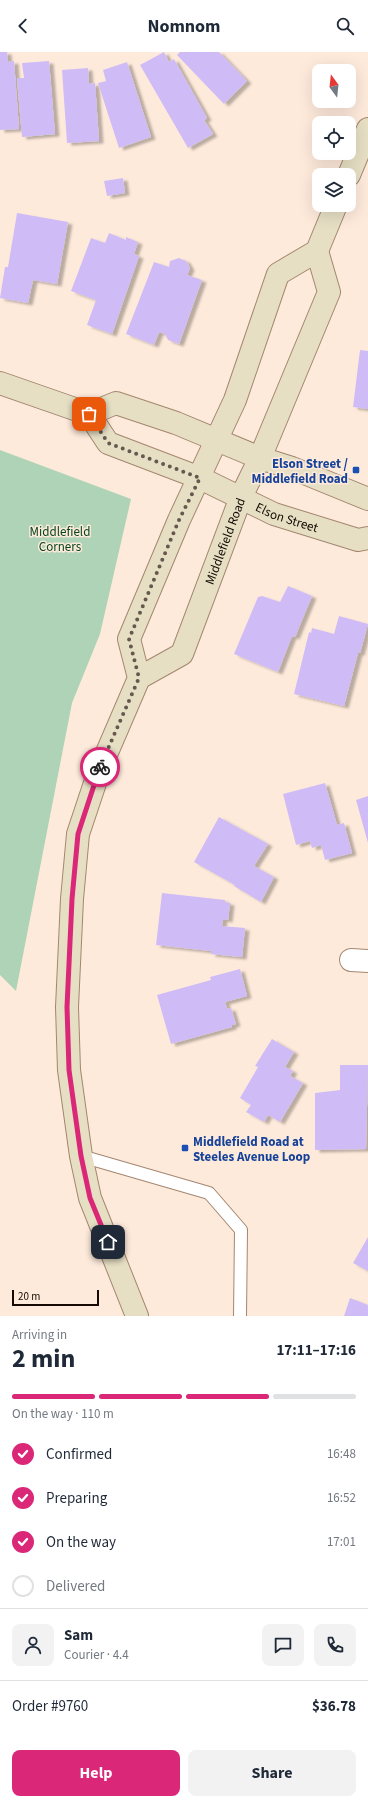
<!DOCTYPE html>
<html lang="en">
<head>
<meta charset="utf-8">
<style>
	:root { --surface:#fff; --page:#f2f2f3; --text:#1f2937; --muted:#747a83; --line:#e0e1e3; --accent:#db2777 }
	body { margin:0; font-family:"Source Sans 3",sans-serif; background:var(--page); color:var(--text); height:100vh; display:flex; flex-direction:column; font-size:15px; white-space:nowrap }
	* { box-sizing:border-box; margin:0 }
	p { font-size:13px; color:var(--muted) }
	.icon { flex:none; width:22px; height:22px; fill:none; stroke:currentColor; stroke-width:2; stroke-linecap:round; stroke-linejoin:round }
	.map { position:relative; height:1264px; overflow:hidden }
	.panel { display:flex; flex-direction:column; background:var(--surface); flex:1 }
	.panel>* { flex:none }
	.needle { width:26px; rotate:345deg }
	.fabs { position:absolute; left:312px; top:12px; display:grid; gap:8px }
	.fabs a { display:grid; place-items:center; width:44px; height:44px; border-radius:8px; background:var(--surface); box-shadow:0 4px 16px #0002; font-size:20px }
	.scale { position:absolute; left:12px; bottom:10px; width:87px; box-sizing:border-box; padding-left:4px; border:2px solid #140a03; border-top:0; font-size:11px; line-height:14px; white-space:nowrap; color:#140a03; -webkit-text-stroke:3px #feeadb; paint-order:stroke }
	.pin { position:absolute; display:grid; place-items:center; width:34px; height:34px; color:#fff; margin:-17px; border-radius:8px; box-shadow:0 2px 6px #0006 }
	.courier { position:absolute; display:grid; place-items:center; width:40px; height:40px; margin:-20px; border:3px solid #db2777; border-radius:50%; background:#fff; color:#222; box-shadow:0 1px 5px #0007 }
	.overview em { font-style:normal; font-weight:700 }
	.overview div { display:flex; flex-direction:column-reverse }
	.overview { display:flex; align-items:center; justify-content:space-between; height:68px; padding:0 12px }
	h1 { font-size:26px; font-weight:700; line-height:30px }
	.bar { display:grid; grid-template-columns:repeat(4,1fr); gap:6px 4px; align-content:center; height:48px; padding:0 12px }
	.bar i { height:5px; border-radius:3px; background:var(--line) }
	.bar .active { background:var(--accent) }
	.bar p { grid-column:span 4 }
	.line { display:flex; align-items:center; gap:10px; padding:0 12px; border-top:1px solid var(--line) }
	.line div { flex:1 }
	.round { display:grid; place-items:center; flex:none; width:42px; height:42px; border-radius:8px; background:var(--page) }
	ol { padding:0 12px; list-style:none }
	li { display:flex; align-items:center; gap:12px; height:44px }
	li p { margin-inline-start:auto }
	li .icon { padding:4px; border-radius:50%; background:var(--accent); color:#fff; stroke-width:4 }
	li:last-child { color:var(--muted) }
	li i { width:22px; height:22px; border:2px solid var(--line); border-radius:50% }
	.action { display:flex; gap:8px; margin-top:auto; padding:8px 12px }
	.action a { flex:1; height:46px; border-radius:8px; background:var(--accent); color:#fff; font-size:16px; font-weight:700; line-height:46px; text-align:center }
	.action a+a { background:var(--page); color:var(--text) }
	header { display:flex; justify-content:space-between; align-items:center; height:52px; padding:0 12px; background:var(--surface); font-size:18px; font-weight:700 }
	.map>svg:first-child { display:block }
	.green { fill:#afd3b6 }
	.building { fill:#cfbcf6; filter:url(#shadow) }
	.lines { fill:none; stroke-linecap:round; stroke-linejoin:round }
	.lane-casing { stroke:#a4866f; stroke-width:14 }
	.street-casing { stroke:#a4866f; stroke-width:24 }
	.secondary-casing { stroke:#a4866f; stroke-width:24 }
	.lane { stroke:#fff; stroke-width:12 }
	.street { stroke:#fff; stroke-width:22 }
	.secondary { stroke:#e6dfc4; stroke-width:22 }
	.done { stroke:#66584f; stroke-width:4; stroke-dasharray:0 7.2 }
	.route { stroke:#db2777; stroke-width:5 }
	.transit-dot { fill:#1a4fb4; stroke:#feeadb; stroke-width:1.5 }
	.labels { text-anchor:middle; stroke-width:3; stroke-linejoin:round; paint-order:stroke }
	.transit-label { font-size:13px; font-weight:bold; fill:#164399; stroke:#feeadb; text-anchor:end }
	.street-label { font-size:13px; fill:#140a03; stroke:#feeadb }
	.park-label { font-size:13px; fill:#04461f; stroke:#feeadb }
</style>
</head>
<body>
<header><svg class="icon" aria-label="back" viewBox="0 0 24 24"><path d="M15 5l-7 7 7 7"/></svg>Nomnom<svg class="icon" aria-label="search" viewBox="0 0 24 24"><circle cx="10" cy="10" r="6"/><path d="M15 15l6 6"/></svg></header>
<div class="map">
<svg width="368" height="1264" viewBox="0 0 368 1264">
	<defs>
		<filter id="shadow"><feDropShadow dx="4.5" dy="2.5" stdDeviation="1" flood-color="#0004"/></filter>
	</defs>
	<rect width="100%" height="100%" fill="#feeadb"/>
	<path class="green" d="M0,398L131,447L100,582L72,651L16,939L0,923Z"/>
	<path class="building" d="M0,0H7L8,10L14,9L19,77L0,78Z
		M164,0L169,10L174,7L207,66L204,68L213,82L188,96L140,13Z
		M180,0H219L247,29L224,52L177,3Z
		M49,9L55,82L22,85L17,26H24L22,11Z
		M127,10L151,85L119,96L98,31L106,29L103,18Z
		M88,16L89,32L95,31L99,89L67,91L62,18Z
		M123,126L125,141L107,144L104,129Z
		M17,161L68,170L57,232L33,228L28,251L0,246L5,215H8Z
		M109,181L126,188V185L138,190L134,202L139,204L112,282L87,273L96,248L71,239L91,186L105,191Z
		M179,206L186,209L190,216L187,223L202,228L179,292L168,288L165,282L159,280L154,293L126,282L154,210L169,215L170,209Z
		M360,298L368,299V357L353,355Z
		M288,534L312,544L295,585L292,584L278,620L234,602L258,545L262,544L280,550Z
		M339,564L368,572L360,601H358L344,654L294,642L309,580L311,581L312,576L334,582Z
		M325,731L337,773L344,771L352,801L325,808L321,793L312,796L310,789L296,793L283,742Z
		M368,744V791L356,748Z
		M219,765L268,792L254,814L274,825L261,850L234,834L235,833L194,810Z
		M162,841L225,848V850L230,851L228,868L223,867L222,874L245,876L242,905L211,902V899L156,893Z
		M240,917L247,944L225,950L227,957L231,956L236,972L232,973V975L171,992L157,943L211,928L210,925Z
		M272,987L294,1000L285,1015L293,1019L290,1024L303,1031L280,1070L268,1063L264,1070L246,1060L251,1053L240,1046L258,1015L255,1014Z
		M340,1013H368L366,1097L315,1098V1041L340,1038Z
		M368,1185V1219L353,1211Z
		M350,1246L368,1253V1264H344Z"/>
	<g class="lines">
		<defs>
			<path id="lane" d="M81,1104L209,1141L241,1178L240,1264"/>
			<path id="street" d="M351,908L368,909"/>
			<g id="secondary">
				<path d="M349,123L368,77"/>
				<path id="s1" d="M0,331L89,362L108,391L200,426L274,462L358,488L368,486"/>
				<path d="M89,362L116,351L176,371L260,406L292,416L368,447"/>
				<path id="s2" d="M139,626L182,602L241,445L260,406L329,240L317,199"/>
				<path d="M137,1264L90,1146L81,1104L69,1018L67,955L72,847L78,782L99,719L139,626L129,587L179,468L235,348L278,222L317,199L336,153"/>
			</g>
		</defs>
		<use href="#lane" class="lane-casing"/>
		<use href="#street" class="street-casing"/>
		<use href="#secondary" class="secondary-casing"/>
		<use href="#lane" class="lane"/>
		<use href="#street" class="street"/>
		<use href="#secondary" class="secondary"/>
	</g>
	<g class="lines">
		<path class="done" d="M89,362L108,391L200,426L179,468L129,587L139,626L100,715"/>
		<path class="route" d="M100,715L78,782L72,847L67,955L69,1018L81,1104L90,1146L108,1190"/>
	</g>
	<g class="transit-dot">
		<rect x="352" y="414" width="8" height="8" rx="2"/>
		<rect x="181" y="1092" width="8" height="8" rx="2"/>
	</g>
	<g class="labels">
		<g class="transit-label">
			<text x="348" y="416">Elson Street /<tspan x="348" dy="15">Middlefield Road</tspan></text>
			<text x="193" y="1094" text-anchor="start">Middlefield Road at<tspan x="193" dy="15">Steeles Avenue Loop</tspan></text>
		</g>
		<g class="street-label">
			<text dy="5" stroke="none"><textPath href="#s1" startOffset="323">Elson Street</textPath></text>
			<text dy="5" stroke="none"><textPath href="#s2" startOffset="170">Middlefield Road</textPath></text>
		</g>
		<g class="park-label">
			<text x="60" y="484">Middlefield<tspan x="60" dy="15">Corners</tspan></text>
		</g>
	</g>
</svg>
<div class="fabs">
<a><svg class="needle" viewBox="-14 -14 28 28"><path d="M0-13l5 13h-10z" fill="#e53935"/><path d="M0 13l5-13h-10z" fill="#747a83"/></svg></a>
<a><svg class="icon" aria-label="locate" viewBox="0 0 24 24"><circle cx="12" cy="12" r="6"/><path d="M12 2v4M12 18v4M2 12h4M18 12h4"/></svg></a>
<a><svg class="icon" aria-label="layers" viewBox="0 0 24 24"><path d="M12 4l9 5-9 5-9-5zM3 14l9 5 9-5"/></svg></a>
</div>
<div class="scale">20 m</div>
<div class="pin" style="left:89px;top:362px;background:#ea580c"><svg class="icon" aria-label="bag" viewBox="0 0 24 24"><path d="M5 8h14l-1 12H6zM9 8a3 3 0 0 1 6 0"/></svg></div>
<div class="pin" style="left:108px;top:1190px;background:#1f2937"><svg class="icon" aria-label="home" viewBox="0 0 24 24"><path d="M3 11l9-7 9 7M6 9v11h12V9"/></svg></div>
<div class="courier" style="left:100px;top:715px"><svg class="icon" aria-label="bike" viewBox="0 0 24 24"><circle cx="6" cy="16" r="4"/><circle cx="18" cy="16" r="4"/><path d="M6 16l4-8h5l3 8M10 8l3 8H6M13 5h3"/></svg></div>
</div>
<section class="panel">
<div class="overview"><div><h1>2 min</h1><p>Arriving in</p></div><em>17:11–17:16</em></div>
<div class="bar"><i class="active"></i><i class="active"></i><i class="active"></i><i></i><p>On the way · 110 m</p></div>
<ol>
<li><svg class="icon" aria-label="check" viewBox="0 0 24 24"><path d="M5 12l5 5 9-10"/></svg>Confirmed<p>16:48</p></li>
<li><svg class="icon" aria-label="check" viewBox="0 0 24 24"><path d="M5 12l5 5 9-10"/></svg>Preparing<p>16:52</p></li>
<li><svg class="icon" aria-label="check" viewBox="0 0 24 24"><path d="M5 12l5 5 9-10"/></svg>On the way<p>17:01</p></li>
<li><i></i>Delivered</li>
</ol>
<div class="line" style="height:72px"><a class="round"><svg class="icon" aria-label="person" viewBox="0 0 24 24"><circle cx="12" cy="8" r="4"/><path d="M4 21q1-7 8-7t8 7"/></svg></a><div><b>Sam</b><p>Courier · 4.4</p></div><a class="round"><svg class="icon" aria-label="chat" viewBox="0 0 24 24"><path d="M4 5h16v11H9l-5 4z"/></svg></a><a class="round"><svg class="icon" aria-label="phone" viewBox="0 0 24 24"><path d="M5 4h4l2 5-3 2q2 4 5 5l2-3 5 2v4C11 20 4 13 5 4z"/></svg></a></div>
<div class="line" style="height:52px"><div>Order #9760</div><b>$36.78</b></div>
<div class="action"><a>Help</a><a>Share</a></div>
</section>
</body>
</html>
